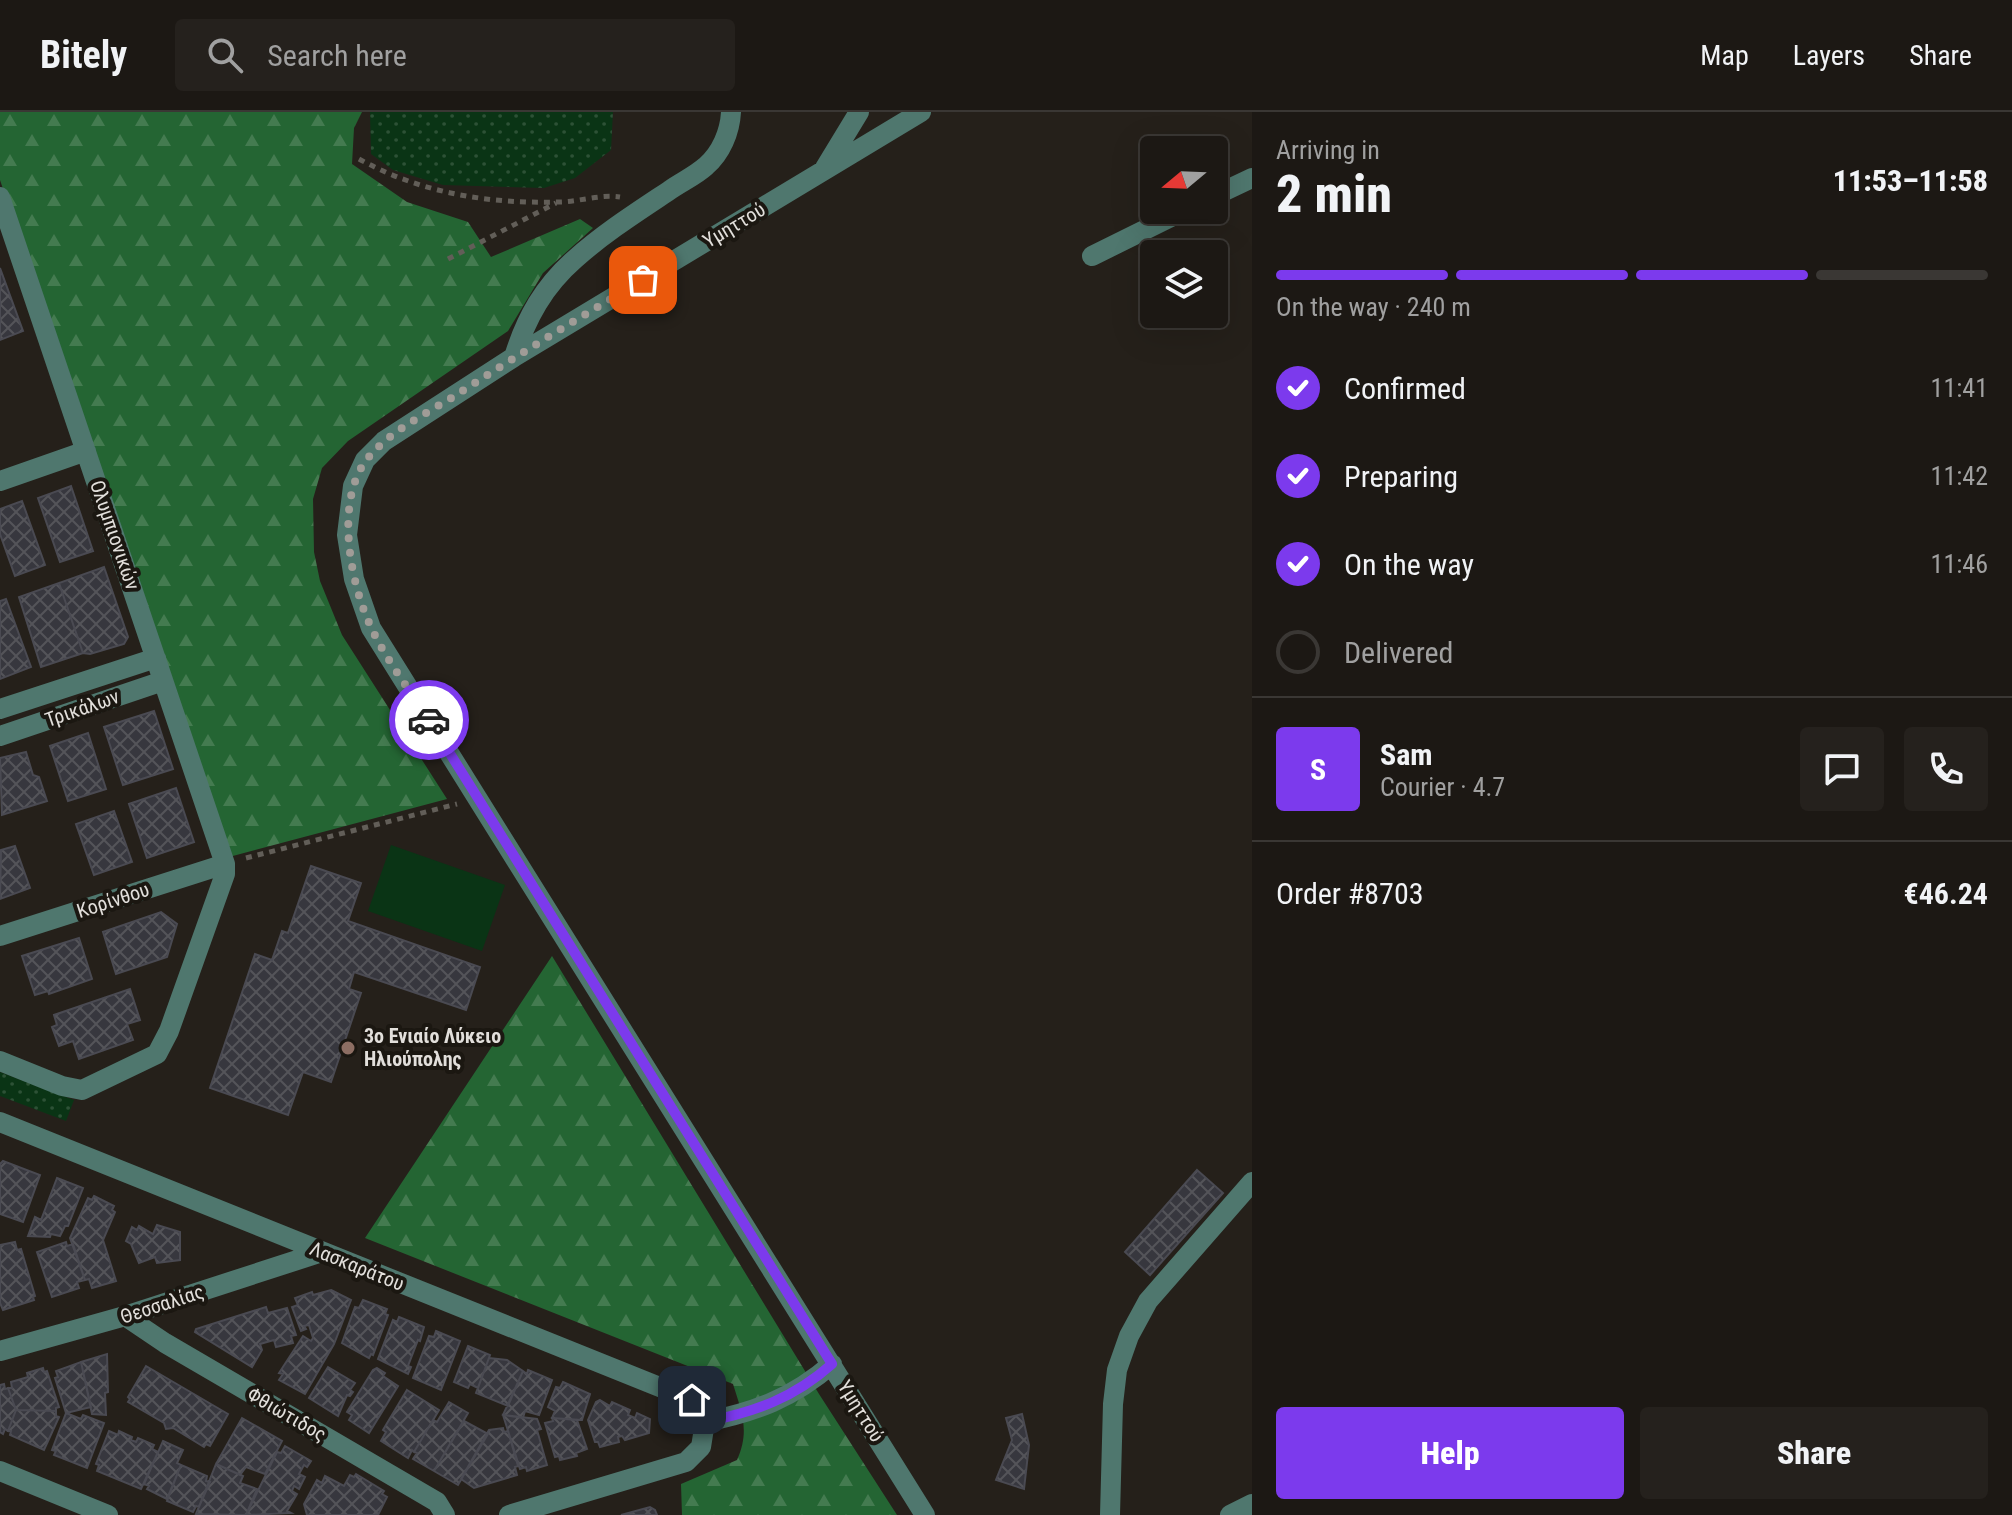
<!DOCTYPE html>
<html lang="en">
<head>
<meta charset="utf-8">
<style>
	:root { --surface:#1c1814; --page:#25211d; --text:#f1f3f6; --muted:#a0a0a0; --line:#3a3734; --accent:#7c3aed }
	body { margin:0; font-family:"Roboto Condensed",sans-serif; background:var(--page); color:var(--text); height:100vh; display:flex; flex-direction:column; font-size:30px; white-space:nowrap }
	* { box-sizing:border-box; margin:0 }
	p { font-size:26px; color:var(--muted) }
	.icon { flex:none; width:44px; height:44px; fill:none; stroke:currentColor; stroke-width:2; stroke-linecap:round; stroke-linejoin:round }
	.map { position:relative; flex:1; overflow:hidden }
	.drawer { display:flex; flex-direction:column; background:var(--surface); width:760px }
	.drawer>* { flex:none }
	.needle { width:52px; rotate:251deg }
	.fabs { position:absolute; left:1140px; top:24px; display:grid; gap:16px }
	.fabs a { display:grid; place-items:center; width:88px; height:88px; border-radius:8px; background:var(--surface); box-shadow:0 8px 32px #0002,0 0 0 2px var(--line); font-size:40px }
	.pin { position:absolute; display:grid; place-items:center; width:68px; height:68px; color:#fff; margin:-34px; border-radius:16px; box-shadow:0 4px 12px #0006 }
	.courier { position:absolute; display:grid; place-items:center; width:80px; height:80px; margin:-40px; border:6px solid #7c3aed; border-radius:50%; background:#fff; color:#222; box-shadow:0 2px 10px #0007 }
	.summary em { font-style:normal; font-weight:800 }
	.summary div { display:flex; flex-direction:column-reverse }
	.summary { display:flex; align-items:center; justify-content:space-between; height:136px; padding:0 24px }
	h1 { font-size:52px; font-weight:800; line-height:60px }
	.bar { display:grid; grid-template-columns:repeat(4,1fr); gap:12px 8px; align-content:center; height:96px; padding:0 24px }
	.bar i { height:10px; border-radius:6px; background:var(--line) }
	.bar .current { background:var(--accent) }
	.bar p { grid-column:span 4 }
	.line { display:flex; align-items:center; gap:20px; padding:0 24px; border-top:2px solid var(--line) }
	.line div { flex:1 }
	.round { display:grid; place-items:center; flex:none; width:84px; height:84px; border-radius:8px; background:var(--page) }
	ol { padding:0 24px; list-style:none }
	li { display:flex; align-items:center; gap:24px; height:88px }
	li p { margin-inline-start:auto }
	li .icon { padding:8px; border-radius:50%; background:var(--accent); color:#fff; stroke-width:4 }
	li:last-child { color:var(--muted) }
	li i { width:44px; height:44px; border:4px solid var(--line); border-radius:50% }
	.primary-button { display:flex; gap:16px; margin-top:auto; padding:16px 24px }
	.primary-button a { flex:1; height:92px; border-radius:8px; background:var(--accent); color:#fff; font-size:32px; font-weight:800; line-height:92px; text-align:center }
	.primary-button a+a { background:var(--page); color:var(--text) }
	header { display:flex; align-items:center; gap:48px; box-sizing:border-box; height:112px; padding:0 40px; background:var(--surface); border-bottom:2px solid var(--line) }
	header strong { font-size:38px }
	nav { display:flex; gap:44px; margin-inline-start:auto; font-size:28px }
	.search { width:560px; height:72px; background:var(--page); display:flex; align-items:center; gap:20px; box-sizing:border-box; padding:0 28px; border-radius:8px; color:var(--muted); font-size:30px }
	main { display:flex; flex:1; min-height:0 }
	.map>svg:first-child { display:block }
	.green { fill:url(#green-dots) }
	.forest { fill:url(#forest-firs) }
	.pitch { fill:#0a3415 }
	.building { fill:url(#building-cross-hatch); stroke:#4a4a52; stroke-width:2 }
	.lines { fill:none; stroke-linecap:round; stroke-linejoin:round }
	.path { stroke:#625e58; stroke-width:5; stroke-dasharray:6 6; stroke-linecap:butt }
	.minor { stroke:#4f776e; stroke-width:20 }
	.done { stroke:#a09c97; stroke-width:8; stroke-dasharray:0 14.4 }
	.route { stroke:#7c3aed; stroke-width:10 }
	.education-dot { fill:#8d6e63; stroke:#1b1711; stroke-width:3 }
	.labels { text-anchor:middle; stroke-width:8; stroke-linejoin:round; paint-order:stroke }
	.street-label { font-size:20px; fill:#e2dfdb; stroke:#1b1711 }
	.poi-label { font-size:20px; font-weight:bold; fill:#e2dfdb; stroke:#1b1711; text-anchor:start }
</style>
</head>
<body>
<header>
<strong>Bitely</strong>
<div class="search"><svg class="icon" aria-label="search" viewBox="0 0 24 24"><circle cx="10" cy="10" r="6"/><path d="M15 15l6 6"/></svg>Search here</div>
<nav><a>Map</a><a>Layers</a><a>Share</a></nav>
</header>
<main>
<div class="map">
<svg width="1252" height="1403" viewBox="0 0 1252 1403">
	<defs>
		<pattern id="green-dots" width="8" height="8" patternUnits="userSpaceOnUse" patternTransform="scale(2)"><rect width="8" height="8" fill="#0a3415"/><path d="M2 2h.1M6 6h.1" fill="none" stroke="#2d5136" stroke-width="1.8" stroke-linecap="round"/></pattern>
		<pattern id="forest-firs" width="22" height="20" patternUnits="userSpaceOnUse" patternTransform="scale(2)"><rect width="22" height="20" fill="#246533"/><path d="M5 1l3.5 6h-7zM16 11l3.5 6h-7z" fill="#447b50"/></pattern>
		<pattern id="building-cross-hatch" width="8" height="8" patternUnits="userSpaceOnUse" patternTransform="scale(2)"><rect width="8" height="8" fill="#37373e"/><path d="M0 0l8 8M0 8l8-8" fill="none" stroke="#545459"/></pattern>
	</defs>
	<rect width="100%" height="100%" fill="#25201a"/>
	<path class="green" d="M370,0H613L611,38L575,66L544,76L443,73L393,58L371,42Z
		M0,960L74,988L66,1009L0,984Z"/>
	<path class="forest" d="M0,0H362L354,16L352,52L407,90L468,110L491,145L580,107L593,116L543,161L508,219L348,329L322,356L313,387L314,440L320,469L342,523L447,687L229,745L0,68Z
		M552,844L819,1282L897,1403H682L681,1372L737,1348C750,1319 742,1301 733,1272L365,1126Z"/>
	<path class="pitch" d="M391,733L505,773L482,839L368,799Z"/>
	<path class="building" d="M0,156L23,219L0,228Z
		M71,374L93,439L60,450L38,386Z
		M22,389L45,453L15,464L0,422V397Z
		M104,455L128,525L124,532L90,542L83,541L59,471Z
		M59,471L83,541L41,555L19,485Z
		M6,487L31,555L0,567V489Z
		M154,599L173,657L123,673L104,615Z
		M88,621L106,677L68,689L50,634Z
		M26,640L33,663L39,665L47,689L2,703L0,646Z
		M176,676L194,730L147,746L129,692Z
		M114,699L132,750L94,763L76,712Z
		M15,734L30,776L0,787L1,738Z
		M311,754L361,771L348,809L480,855L466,898L354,860L349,877L361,881L331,970L303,960L288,1003L210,976L255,842L272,848L282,819L288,821Z
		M161,800L177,812L167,845L116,862L103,820Z
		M79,826L92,867L49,882L48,879L35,883L22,844Z
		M130,877L140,908L127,912L133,928L79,947L73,929L59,934L52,915L57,913L54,903Z
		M3,1049L40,1063L23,1110L0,1102V1052Z
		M1197,1058L1223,1081L1150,1163L1125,1140Z
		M57,1066L83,1076L68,1114H65L60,1124L51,1122L50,1125L28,1124L35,1105L41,1108Z
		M94,1084L114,1094L112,1098L115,1100L103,1128L116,1169L92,1176L89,1167L85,1168L70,1126L88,1086L92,1088Z
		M157,1113L180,1120V1148L157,1151L155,1145L139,1151L131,1132L126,1129L132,1115L137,1118L139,1114L153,1122Z
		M15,1130L17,1138L21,1137L35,1184L33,1185L34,1188L3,1198L0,1191V1133Z
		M66,1130L67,1134L73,1132L85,1168L77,1170L79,1176L52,1185L37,1140Z
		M331,1178L351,1188L334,1232L305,1282L279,1268L283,1262L279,1261L303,1224L311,1229L313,1226L309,1213L304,1214L306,1217L301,1219L292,1195L298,1193L295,1186L312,1180L313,1183Z
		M363,1188L387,1197L385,1202L388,1203L373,1243L371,1242L369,1246L342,1231L355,1195L359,1196Z
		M266,1195L268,1201L287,1196L296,1223L291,1224L293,1231L276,1235L274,1228L260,1232L262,1238L252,1255L195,1220L196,1217Z
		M399,1205L424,1215L420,1229L418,1228L408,1254L411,1255L408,1262L378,1247L393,1208L397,1210Z
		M436,1219L460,1229L441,1278L413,1266L429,1224L434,1225Z
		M468,1234L490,1243L478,1276L470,1272L468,1276L454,1270Z
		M107,1242L108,1280L105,1281L106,1303L92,1302L81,1250Z
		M489,1246L507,1248L523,1259L508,1294L476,1281Z
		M81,1250L91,1295L66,1301L55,1266L58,1265L56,1259Z
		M146,1254L228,1302L210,1334L206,1332L204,1335L173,1316L166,1317L164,1311L128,1290L130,1287L128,1285Z
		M328,1255L355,1271L350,1278L353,1280L350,1284L347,1283L338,1304L309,1286Z
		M43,1256L44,1260L47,1259L59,1295L56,1296V1299L16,1298L8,1276H12L11,1270L28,1265L27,1261Z
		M377,1256L385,1261L383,1264L398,1274L369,1321L349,1308L352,1303L347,1300L373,1258Z
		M528,1258L552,1268L539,1303L525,1299L523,1306L503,1303L523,1259L527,1262Z
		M563,1270L590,1282L582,1308L552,1306L555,1299L548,1295L556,1275L560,1276Z
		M4,1272L5,1277L8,1276L16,1298L8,1319L5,1317L3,1322L0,1320V1273Z
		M407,1278L439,1298L414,1340L412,1338L408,1346L381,1329L386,1320L383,1318Z
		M600,1288L610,1294L612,1290L630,1298L628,1303L635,1306L637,1301L650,1307L649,1321L625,1328L622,1324L618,1325L619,1330L600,1335L598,1330H595L588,1308L596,1290Z
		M449,1290L468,1301L434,1359L413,1347L417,1341L414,1340L433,1308L437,1310Z
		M16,1298L56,1299V1304L59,1305L44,1338L10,1323L11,1319H8Z
		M66,1301L81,1307L83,1303L104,1311L87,1356L54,1343L56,1339L52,1338Z
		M1022,1302L1029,1333L1024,1377L996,1368L1012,1328L1006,1306Z
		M503,1303L537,1307L541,1317L537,1318L547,1353L527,1359L526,1355L520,1357Z
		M242,1306L282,1329L265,1362L246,1355L240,1363L216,1352Z
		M552,1306L577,1308L587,1337L576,1341L577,1344L560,1348L559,1344L555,1345L545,1311L553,1309Z
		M464,1309L488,1322L458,1373L434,1359Z
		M503,1316L504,1320L508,1319L518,1354L515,1355L517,1363L474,1376L461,1367L489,1318Z
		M109,1319L118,1323L119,1319L132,1325L131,1328L136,1330L138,1326L154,1333L152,1337L158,1340L141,1377L97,1359L99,1353L96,1352Z
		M163,1329L183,1338L177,1351L181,1353L167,1387L147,1377L149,1374L144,1372Z
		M285,1334L311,1349L307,1355L304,1353L299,1362L305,1365L299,1377L294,1374L292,1379L297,1382L287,1399L291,1401L246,1403L277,1340L281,1341Z
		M216,1352L243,1364L240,1371L257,1377L246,1403L196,1402Z
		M181,1353L207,1364L206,1369L210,1370L199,1395L196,1394L193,1400L167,1389Z
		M356,1362L384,1379L382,1382L387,1385L378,1403H307L304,1392L317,1368L322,1371L325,1364L344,1374L350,1363L354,1365Z
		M650,1395L655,1398L657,1403H621Z"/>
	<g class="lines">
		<path class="path" d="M359,47C421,81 488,92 558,90C579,90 600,82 620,85
			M448,147L556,91
			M246,746L457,692"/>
		<path class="minor" d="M921,0L514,245L384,329L365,348L353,374L347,423L354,467L371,516L925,1403
			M825,56L859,0
			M1214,84L1252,66
			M0,85L225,752V762L169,919L157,942L82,978L62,974L0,949
			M1092,144L1185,98
			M514,245C526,206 544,174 575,147C604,121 637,100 670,78C681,70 695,64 706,54C721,41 730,20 731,0
			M0,369L86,339
			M0,597L156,546
			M0,624L163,569
			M0,824L225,752
			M0,1010L692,1288L705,1310
			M125,1204L165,1231L437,1390L445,1403
			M0,1239L125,1204L322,1140
			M705,1310C755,1300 793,1286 832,1252
			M0,1359L108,1403
			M509,1403L686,1350L701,1335L705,1310
			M1110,1403L1113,1292L1117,1258L1129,1224L1148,1189L1252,1070
			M1230,1403L1252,1392"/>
	</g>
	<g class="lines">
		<path class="done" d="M429,608C410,578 386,548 371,515C350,471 334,387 368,346C390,319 426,302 456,283C518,243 580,205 643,168"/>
		<path class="route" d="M429,608L832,1252C794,1286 755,1300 705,1310L692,1288"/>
	</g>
	<circle class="education-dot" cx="348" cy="936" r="8"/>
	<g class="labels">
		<g class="street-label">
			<text transform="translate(734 113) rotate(-31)" y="7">Υμηττού</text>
			<text transform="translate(115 423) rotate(71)" y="7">Ολυμπιονικών</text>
			<text transform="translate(82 596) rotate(-19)" y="7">Τρικάλων</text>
			<text transform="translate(113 788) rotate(-18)" y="7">Κορίνθου</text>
			<text transform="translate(357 1154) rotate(22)" y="7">Λασκαράτου</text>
			<text transform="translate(162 1192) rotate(-18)" y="7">Θεσσαλίας</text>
			<text transform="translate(861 1299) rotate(58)" y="7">Υμηττού</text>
			<text transform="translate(287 1302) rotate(30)" y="7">Φθιώτιδος</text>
		</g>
		<g class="poi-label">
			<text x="364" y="931">3ο Ενιαίο Λύκειο<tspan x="364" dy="23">Ηλιούπολης</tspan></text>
		</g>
	</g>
</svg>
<div class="fabs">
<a><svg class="needle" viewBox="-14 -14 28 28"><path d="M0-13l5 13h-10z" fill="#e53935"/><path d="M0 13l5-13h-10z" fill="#a0a0a0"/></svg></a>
<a><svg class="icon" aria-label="layers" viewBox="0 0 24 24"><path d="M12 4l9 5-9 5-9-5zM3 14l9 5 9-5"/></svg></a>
</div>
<div class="pin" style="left:643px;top:168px;background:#ea580c"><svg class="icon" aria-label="bag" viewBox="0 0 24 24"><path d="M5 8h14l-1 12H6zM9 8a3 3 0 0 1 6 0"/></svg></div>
<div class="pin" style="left:692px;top:1288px;background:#1f2937"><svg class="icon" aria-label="home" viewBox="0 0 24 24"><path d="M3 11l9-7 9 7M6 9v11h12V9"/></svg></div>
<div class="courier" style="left:429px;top:608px"><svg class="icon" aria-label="car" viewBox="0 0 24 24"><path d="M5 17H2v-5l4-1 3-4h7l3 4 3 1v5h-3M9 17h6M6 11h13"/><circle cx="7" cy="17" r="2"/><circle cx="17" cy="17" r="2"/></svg></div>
</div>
<section class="drawer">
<div class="summary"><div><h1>2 min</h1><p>Arriving in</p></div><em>11:53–11:58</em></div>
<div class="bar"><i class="current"></i><i class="current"></i><i class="current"></i><i></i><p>On the way · 240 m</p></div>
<ol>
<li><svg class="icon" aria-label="check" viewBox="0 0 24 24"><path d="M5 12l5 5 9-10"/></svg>Confirmed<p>11:41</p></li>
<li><svg class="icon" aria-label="check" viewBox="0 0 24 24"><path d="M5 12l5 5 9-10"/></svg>Preparing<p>11:42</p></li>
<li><svg class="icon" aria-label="check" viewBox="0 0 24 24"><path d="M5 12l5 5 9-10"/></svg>On the way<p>11:46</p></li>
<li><i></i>Delivered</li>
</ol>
<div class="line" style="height:144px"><b class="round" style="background:var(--accent);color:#fff">S</b><div><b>Sam</b><p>Courier · 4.7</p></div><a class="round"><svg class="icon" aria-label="chat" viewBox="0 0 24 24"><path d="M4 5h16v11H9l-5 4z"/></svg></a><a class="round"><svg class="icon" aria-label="phone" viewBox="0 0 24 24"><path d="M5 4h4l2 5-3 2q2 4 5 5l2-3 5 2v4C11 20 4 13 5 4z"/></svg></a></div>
<div class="line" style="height:104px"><div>Order #8703</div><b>€46.24</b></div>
<div class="primary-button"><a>Help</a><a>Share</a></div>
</section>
</main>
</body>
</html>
